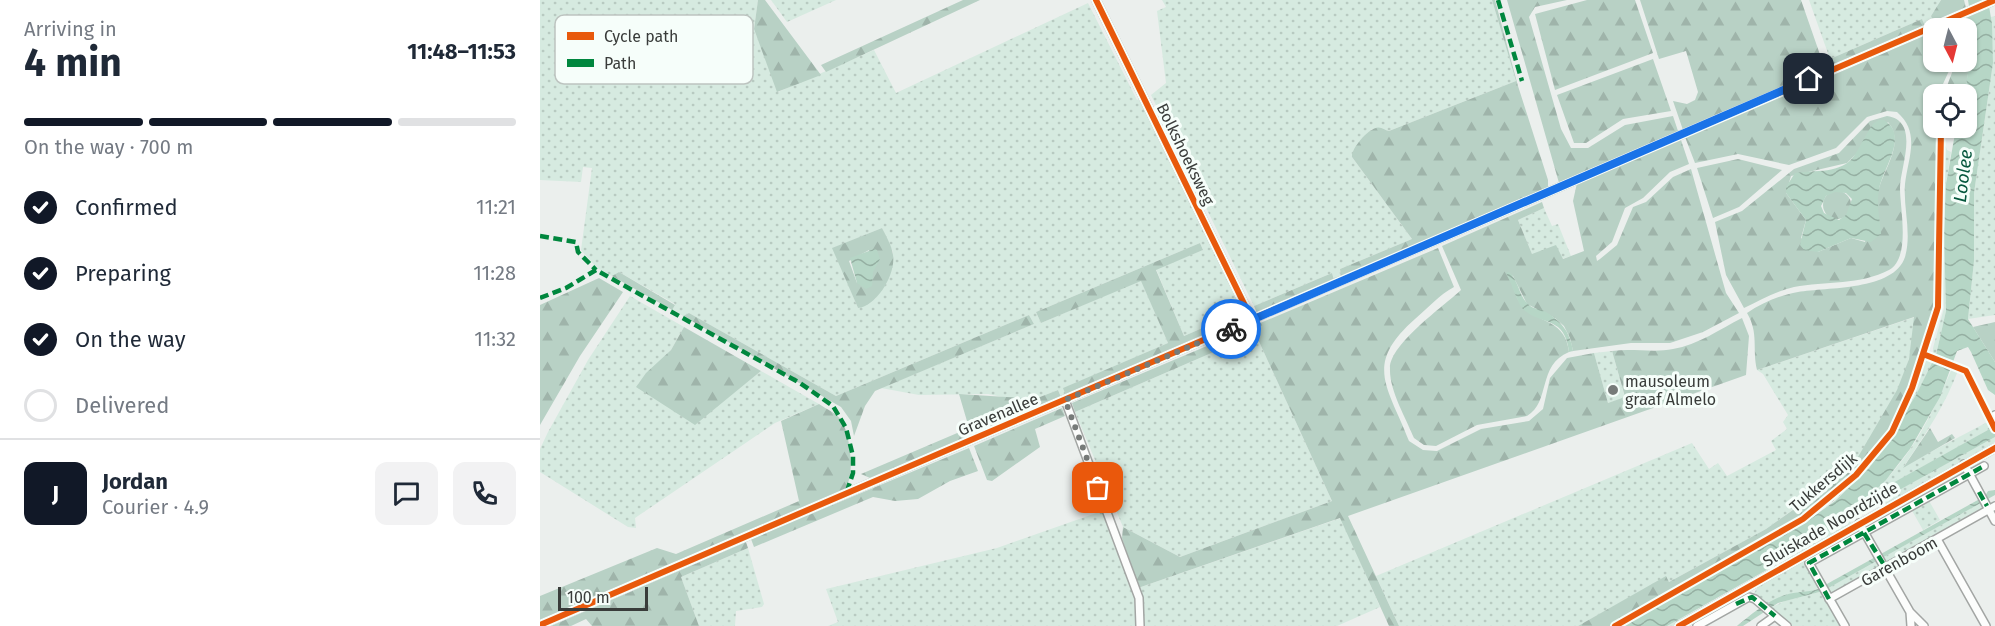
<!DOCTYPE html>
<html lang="en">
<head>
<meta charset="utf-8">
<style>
	:root { --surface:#fff; --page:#f2f2f3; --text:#1f2937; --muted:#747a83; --line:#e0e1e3; --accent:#111827 }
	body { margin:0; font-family:"Fira Sans",sans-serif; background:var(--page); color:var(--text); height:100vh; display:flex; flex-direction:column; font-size:22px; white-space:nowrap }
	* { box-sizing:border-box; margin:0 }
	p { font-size:20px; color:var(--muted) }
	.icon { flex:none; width:33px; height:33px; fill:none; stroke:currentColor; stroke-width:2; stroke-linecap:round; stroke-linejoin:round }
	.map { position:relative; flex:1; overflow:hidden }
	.panel { display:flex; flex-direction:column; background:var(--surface); width:540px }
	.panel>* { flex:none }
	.needle { width:39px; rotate:173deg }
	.controls { position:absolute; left:1383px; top:18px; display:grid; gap:12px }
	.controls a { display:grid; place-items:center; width:54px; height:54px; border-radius:12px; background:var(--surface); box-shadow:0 2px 4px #0004; font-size:30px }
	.scale { position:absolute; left:18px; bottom:15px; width:90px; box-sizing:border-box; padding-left:6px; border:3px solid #393c3a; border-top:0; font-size:16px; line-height:21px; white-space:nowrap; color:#393c3a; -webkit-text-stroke:4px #f6fefa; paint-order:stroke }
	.pin { position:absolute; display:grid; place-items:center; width:51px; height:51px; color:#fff; margin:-26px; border-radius:12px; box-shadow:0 3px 9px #0006 }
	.courier { position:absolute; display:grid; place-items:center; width:60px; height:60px; margin:-30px; border:4px solid #1a73e8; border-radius:50%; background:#fff; color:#222; box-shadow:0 2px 8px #0007 }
	.overview em { font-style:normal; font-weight:700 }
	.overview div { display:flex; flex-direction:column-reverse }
	.overview { display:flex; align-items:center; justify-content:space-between; height:102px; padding:0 24px }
	h1 { font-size:39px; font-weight:700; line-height:45px }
	.bar { display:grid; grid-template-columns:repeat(4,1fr); gap:9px 6px; align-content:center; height:72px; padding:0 24px }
	.bar i { height:8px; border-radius:4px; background:var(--line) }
	.bar .current { background:var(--accent) }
	.bar p { grid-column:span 4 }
	.line { display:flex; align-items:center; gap:15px; padding:0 24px; border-top:2px solid var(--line) }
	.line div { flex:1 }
	.round { display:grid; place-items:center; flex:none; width:63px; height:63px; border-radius:12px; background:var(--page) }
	ol { padding:0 24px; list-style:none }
	li { display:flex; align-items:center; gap:18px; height:66px }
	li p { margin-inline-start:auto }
	li .icon { padding:6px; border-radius:50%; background:var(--accent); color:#fff; stroke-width:4 }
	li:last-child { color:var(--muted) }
	li i { width:33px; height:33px; border:3px solid var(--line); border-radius:50% }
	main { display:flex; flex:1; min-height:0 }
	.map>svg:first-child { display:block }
	.grass { fill:url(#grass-dots); fill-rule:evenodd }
	.forest { fill:url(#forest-firs); fill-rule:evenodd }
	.water { fill:url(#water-waves); fill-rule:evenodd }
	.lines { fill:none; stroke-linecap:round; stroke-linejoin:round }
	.street-casing { stroke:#a3a6a4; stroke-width:10 }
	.street { stroke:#fcfdfc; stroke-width:7 }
	.quiet { stroke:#00873e; stroke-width:4.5; stroke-dasharray:9 4.5; stroke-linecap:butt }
	.cycleway-casing { stroke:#f6fefa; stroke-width:10 }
	.cycleway { stroke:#e8590c; stroke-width:6 }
	.done { stroke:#777b79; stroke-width:6; stroke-dasharray:0 10.8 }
	.route { stroke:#1a73e8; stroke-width:8 }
	.poi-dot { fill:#777b79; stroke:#f6fefa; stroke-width:2 }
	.labels { text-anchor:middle; stroke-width:6; stroke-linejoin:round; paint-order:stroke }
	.street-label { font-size:16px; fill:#393c3a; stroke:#f6fefa }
	.poi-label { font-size:16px; fill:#393c3a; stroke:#f6fefa; text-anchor:start }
	.water-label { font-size:18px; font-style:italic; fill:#05573d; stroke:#f6fefa }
	.key { fill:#f6fefa; stroke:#bdc4c0; stroke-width:1.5 }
	.key-label { font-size:16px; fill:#393c3a }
</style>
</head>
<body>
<main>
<section class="panel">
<div class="overview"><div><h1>4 min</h1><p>Arriving in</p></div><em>11:48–11:53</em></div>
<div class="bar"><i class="current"></i><i class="current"></i><i class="current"></i><i></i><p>On the way · 700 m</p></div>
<ol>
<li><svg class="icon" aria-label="check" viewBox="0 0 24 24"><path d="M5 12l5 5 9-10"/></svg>Confirmed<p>11:21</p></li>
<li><svg class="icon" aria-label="check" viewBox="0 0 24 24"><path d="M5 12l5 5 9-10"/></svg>Preparing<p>11:28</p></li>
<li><svg class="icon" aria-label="check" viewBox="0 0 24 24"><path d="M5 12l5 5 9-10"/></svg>On the way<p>11:32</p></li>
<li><i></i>Delivered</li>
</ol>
<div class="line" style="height:108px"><b class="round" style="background:var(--accent);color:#fff">J</b><div><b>Jordan</b><p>Courier · 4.9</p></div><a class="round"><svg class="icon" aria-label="chat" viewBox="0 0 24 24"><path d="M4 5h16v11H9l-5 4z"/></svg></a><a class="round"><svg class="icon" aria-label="phone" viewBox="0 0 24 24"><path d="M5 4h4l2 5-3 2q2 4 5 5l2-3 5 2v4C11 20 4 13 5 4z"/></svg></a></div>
</section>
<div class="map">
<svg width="1455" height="626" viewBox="0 0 1455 626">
	<defs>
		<pattern id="grass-dots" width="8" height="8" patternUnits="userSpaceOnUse" patternTransform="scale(1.5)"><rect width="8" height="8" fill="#d6eae0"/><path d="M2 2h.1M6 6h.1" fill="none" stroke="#b8cac1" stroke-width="1.8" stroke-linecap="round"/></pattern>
		<pattern id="forest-firs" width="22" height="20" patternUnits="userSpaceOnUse" patternTransform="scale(1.5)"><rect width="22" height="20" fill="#b8d1c5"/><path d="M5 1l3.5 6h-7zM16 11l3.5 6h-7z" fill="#9fb4aa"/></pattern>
		<pattern id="water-waves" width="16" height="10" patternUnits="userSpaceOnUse" patternTransform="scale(1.5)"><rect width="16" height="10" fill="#b6d6c6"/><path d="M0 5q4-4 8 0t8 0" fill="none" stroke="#95afa2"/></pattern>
	</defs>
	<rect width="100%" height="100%" fill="#ebefed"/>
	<path class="grass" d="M0,0H218L214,29L238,92L334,50L356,93L548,3L597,100L601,98L704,310L644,336L616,269L663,250L660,243L496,312L501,323L601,280L628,343L524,388L526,396L521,397L518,390L487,402L448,394L379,395L341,388L494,324L489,315L296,396L149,313L143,316L132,310L135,304L79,272L72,276L57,268L41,250L52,168L43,167L41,182L0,180ZM342,228L353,252L351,269L335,299L318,308L293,248Z
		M231,0H296L247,22Z
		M622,0H952L976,81L849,131L832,129L816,147L812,157L872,239L800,269L801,277L794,280L792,273L714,306L611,95L626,83L617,11L626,7Z
		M1269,0H1401L1391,16L1394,23L1385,26L1382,19L1290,59Z
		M1455,16V315L1428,319L1434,261V193L1453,63L1451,17Z
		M1403,140L1407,150L1411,152L1406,184L1404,231L1406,311L1396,355L1393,354V348L1404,308L1401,235Z
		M1004,208L1012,226L1018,224L1031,256L1022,259L992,254L978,220Z
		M90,296L144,327L131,350L98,384L155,424L221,371L279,404L235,423L95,518L96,528L88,527L0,472V449L8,432L48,360Z
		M1375,317C1373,330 1373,345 1369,358C1361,392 1331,440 1311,468L1226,529L1129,582L1126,577L1038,626H859L836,576L1152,443L1169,469L1178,463L1187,476L1236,450L1231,441L1247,429L1243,422L1248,415L1223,374L1217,370Z
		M716,335L792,501L640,557L583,527L535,412L676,351L674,343L680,340L685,347Z
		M1072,351L1085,398L1068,403L1054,353Z
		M1384,357L1394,360C1376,395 1355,440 1328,469C1265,536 1163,581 1083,626H1074L1262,518L1319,475L1350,430Z
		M1413,366L1419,368C1406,404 1385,435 1364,466L1455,418V426L1352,484L1351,494L1455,437V442L1346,504L1340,498L1299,533L1135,626H1127C1215,577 1313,533 1371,448C1388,422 1401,394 1413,366Z
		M1422,467L1428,473L1269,563L1281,587L1267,593L1248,594L1227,605L1213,595L1220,583Z
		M1388,499L1400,520L1383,530L1371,509Z
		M1442,502L1445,509L1347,564L1342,558Z
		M562,511L595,595L597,626H288L298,622L286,589L457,548Z
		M801,518L840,607L797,626H603V608L598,588Z
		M208,548L224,604L222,607L196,611L195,626H159L141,577Z
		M1339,560L1341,566L1291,595L1286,589Z
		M1283,591L1302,626H1250L1230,608L1245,601Z"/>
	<path class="forest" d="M218,0H225L281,75L237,92L214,29Z
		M423,0H440L286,72L281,65Z
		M952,0H955L978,86L1008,180V188L801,277L800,269L872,239L812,157C811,149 827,130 836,128C841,126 844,130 849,131L976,81Z
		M967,0H1027L995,7L989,17L1021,129L1031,148H1048L1085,125L1133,116L1138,131L1019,183Z
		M1047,0H1095L1113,53L1015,90L995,14Z
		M1100,0H1261L1285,69L1143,130L1133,101L1147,104L1155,100L1158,92L1146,51L1119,59Z
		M1401,0H1424L1426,8L1394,23L1391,16Z
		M1432,13V46L1425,94H1404L1416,62H1426V28H1420L1421,20Z
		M1382,19L1385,26L1292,66L1290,59Z
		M1398,27L1404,28H1394V62H1413L1403,84L1402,94H1394V128H1399L1394,261L1397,317L1370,392L1350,430L1319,475L1262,518L1074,626H1038L1126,576L1129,582L1226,529L1311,469L1357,390L1369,359L1374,317L1217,370C1212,349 1219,333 1207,313C1222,303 1240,295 1258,292C1287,287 1354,291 1365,257C1372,233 1363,208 1365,184C1368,157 1381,133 1357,112L1347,111L1327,117L1296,148L1249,165L1198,154L1155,163L1145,137L1389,30Z
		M1113,59L1131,111L1083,119L1046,143H1034L1017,95Z
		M1347,116C1381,121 1360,167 1360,188C1360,209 1371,258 1349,270C1321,285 1285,281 1254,287C1236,291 1220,300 1204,308L1186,275L1175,222L1202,211L1254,169L1299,153L1330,121ZM1348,122C1365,142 1345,167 1339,188C1335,206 1330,224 1325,242L1311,238L1278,252L1261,238L1266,220L1246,193L1251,176L1307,163Z
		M1141,140L1149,164L1130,172L1103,198L1085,208L1072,242L1056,256L1057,261L1060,259L1077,245L1093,207L1106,202L1133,177L1151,169L1186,293L1199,313L1163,332L1130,343H1091L1033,351L1030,338L1024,326L1015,318L987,304L973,276L967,274C974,283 974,296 981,304C999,325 1025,318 1029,352C997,365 1011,402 987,416L937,425L896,446L884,445L874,438C866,418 849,390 850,368C850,344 904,306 921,290L902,246L1002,202L1004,208L978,220L992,254L1016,245L1023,259L1044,251L1033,201L1037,183Z
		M1198,159L1242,170L1199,207L1173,218L1157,168Z
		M1283 205a14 14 0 1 1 28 0a14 14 0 1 1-28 0Z
		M342,228C346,236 352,246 353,255C356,274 337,306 318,308L292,248ZM329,250L334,269L317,283L309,261Z
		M660,243L663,250L616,270L644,336L704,310L706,317L526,396L523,388L628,343L601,281L501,323L496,312Z
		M898,248L914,287C899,295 888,308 875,319C823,365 848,386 869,441L883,450L897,451L941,429L989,421L1003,409L1010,378L1027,358L1054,353L1068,403L1085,397L1072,351C1092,348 1114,353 1133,349C1158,345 1180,329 1202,318L1209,336L1206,375L808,516L859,626H849L800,518L598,588L582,538L583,527L640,557L792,501L716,335L684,347L680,340Z
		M79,272L135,305L132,310L72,276Z
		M792,273L794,280L717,313L714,306Z
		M59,278L83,292L40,356L0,425V305Z
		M149,313L296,396L489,315L494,324L335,391L325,406L314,436L311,421L301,407L143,316Z
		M1455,322V362L1433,327Z
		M144,327L221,371L155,425L96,387L106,373L131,350Z
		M674,343L676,351L535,412L532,403Z
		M518,390L521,397L330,478L321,474L429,428L419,394L484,398L487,402Z
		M279,404C286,409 297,413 302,421C310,436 316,477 304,490L0,621V596L117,548L136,554L259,501L241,421Z
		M522,408L525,416L495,429L500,447L452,481L447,480L434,446Z
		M1390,428L1398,442L1412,434L1415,438L1363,468Z
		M429,448L438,471L410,481L378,499L355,501L333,497L214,547L211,539Z
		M206,542L208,548L141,577L159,626H52L46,619L31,626H11Z"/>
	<path class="water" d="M1428,0H1448L1452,24L1453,63L1434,193V261L1428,319L1455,362V395L1448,390L1431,352L1428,347L1417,351L1400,397L1370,449L1346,480L1305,520L1273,544L1127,626H1083L1270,519L1295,501L1329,468L1341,452L1376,395L1396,355L1406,311L1404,231L1406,184L1416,128H1426L1425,94L1433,32Z
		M1339,120H1344C1370,136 1342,169 1339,190C1336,204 1340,220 1341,234L1331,242L1311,238L1278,252L1264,250L1260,245L1266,220L1246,193V187L1255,173C1274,170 1302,174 1314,156C1321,146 1326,133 1334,123ZM1295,192L1306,193L1312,199L1306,215L1299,220L1284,213L1281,206L1286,196Z
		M334,249L337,250L340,259L333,272L332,286L326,289L317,283L310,258Z
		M969,272C979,281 979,297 989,305C992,308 998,309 1002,310C1020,319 1030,331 1033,351L1029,352C1025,316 1003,326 984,310C978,305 971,281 966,273Z
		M1455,426V437L1352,494L1350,493L1351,484Z
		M1455,490V495L1283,591L1238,603L1203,626H1197C1212,614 1227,601 1245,595C1256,591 1267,593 1278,589L1445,496L1448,491Z"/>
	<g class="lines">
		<defs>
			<path id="street" d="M556,0L712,320
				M525,400L599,598L600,626
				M1450,418L1455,415
				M1424,464L1455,521
				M1319,523L1370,612L1371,626
				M1397,539L1446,626
				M1289,599L1455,506
				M1370,612L1384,626
				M0,625L1455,0
				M1139,626L1455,448
				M1157,626L1209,597L1215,599L1235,616
				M1221,626L1235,616L1247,626
				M1305,626L1269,563L1444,466"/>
		</defs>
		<use href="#street" class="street-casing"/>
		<use href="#street" class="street"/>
		<path class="quiet" d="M958,0L982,81
			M0,236L36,242L38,252L56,270
			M0,298L26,288L56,270L260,383L293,406L306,428L313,456V473L306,494
			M1439,492L1447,506
			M1324,533L1346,568
			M1289,599L1269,563L1444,466
			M1196,604L1212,597L1235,616"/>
		<defs>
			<path id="cycleway" d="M556,0L712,320
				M1383,354L1426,371L1455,429
				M0,625L1455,0
				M1075,626L1263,519L1316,475L1352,432L1372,388L1398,307L1401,128
				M1139,626L1455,448"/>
		</defs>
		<use href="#cycleway" class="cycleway-casing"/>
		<use href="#cycleway" class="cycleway"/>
	</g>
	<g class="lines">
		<path class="done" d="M558,488L525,400L691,329"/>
		<path class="route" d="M691,329L1269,79"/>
	</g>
	<circle class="poi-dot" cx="1073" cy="390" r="6"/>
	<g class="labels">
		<g class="street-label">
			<text transform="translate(646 154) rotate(64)" y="6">Bolkshoeksweg</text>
			<text transform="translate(458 414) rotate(-23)" y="6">Gravenallee</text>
			<text transform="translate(1283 482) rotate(-40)" y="6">Tukkersdijk</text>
			<text transform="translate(1290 524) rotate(-30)" y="6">Sluiskade Noordzijde</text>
			<text transform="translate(1359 561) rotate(-29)" y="6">Garenboom</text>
		</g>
		<g class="poi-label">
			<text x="1085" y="387">mausoleum<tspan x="1085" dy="18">graaf Almelo</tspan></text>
		</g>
		<g class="water-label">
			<text transform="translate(1423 176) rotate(-83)" y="6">Loolee</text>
		</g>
	</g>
	<rect x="15" y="15" width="198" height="69" rx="9" class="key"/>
	<rect x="27" y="32" width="27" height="8" fill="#e8590c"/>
	<rect x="27" y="59" width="27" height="8" fill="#00873e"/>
	<g class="key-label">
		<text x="64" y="42">Cycle path</text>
		<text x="64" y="69">Path</text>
	</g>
</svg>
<div class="controls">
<a><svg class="needle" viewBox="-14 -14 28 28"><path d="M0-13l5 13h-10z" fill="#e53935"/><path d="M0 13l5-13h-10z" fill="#747a83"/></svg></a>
<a><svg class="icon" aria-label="locate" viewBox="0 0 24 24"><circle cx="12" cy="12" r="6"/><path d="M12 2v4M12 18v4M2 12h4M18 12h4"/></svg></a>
</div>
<div class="scale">100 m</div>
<div class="pin" style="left:558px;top:488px;background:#ea580c"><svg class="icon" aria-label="bag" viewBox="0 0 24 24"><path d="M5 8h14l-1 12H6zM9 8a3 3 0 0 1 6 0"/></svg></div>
<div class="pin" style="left:1269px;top:79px;background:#1f2937"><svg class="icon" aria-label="home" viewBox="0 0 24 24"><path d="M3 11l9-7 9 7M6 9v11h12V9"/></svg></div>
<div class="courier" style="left:691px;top:329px"><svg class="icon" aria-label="bike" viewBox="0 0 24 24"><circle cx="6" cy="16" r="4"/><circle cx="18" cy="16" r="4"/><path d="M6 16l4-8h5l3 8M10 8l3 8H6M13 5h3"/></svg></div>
</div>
</main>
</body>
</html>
